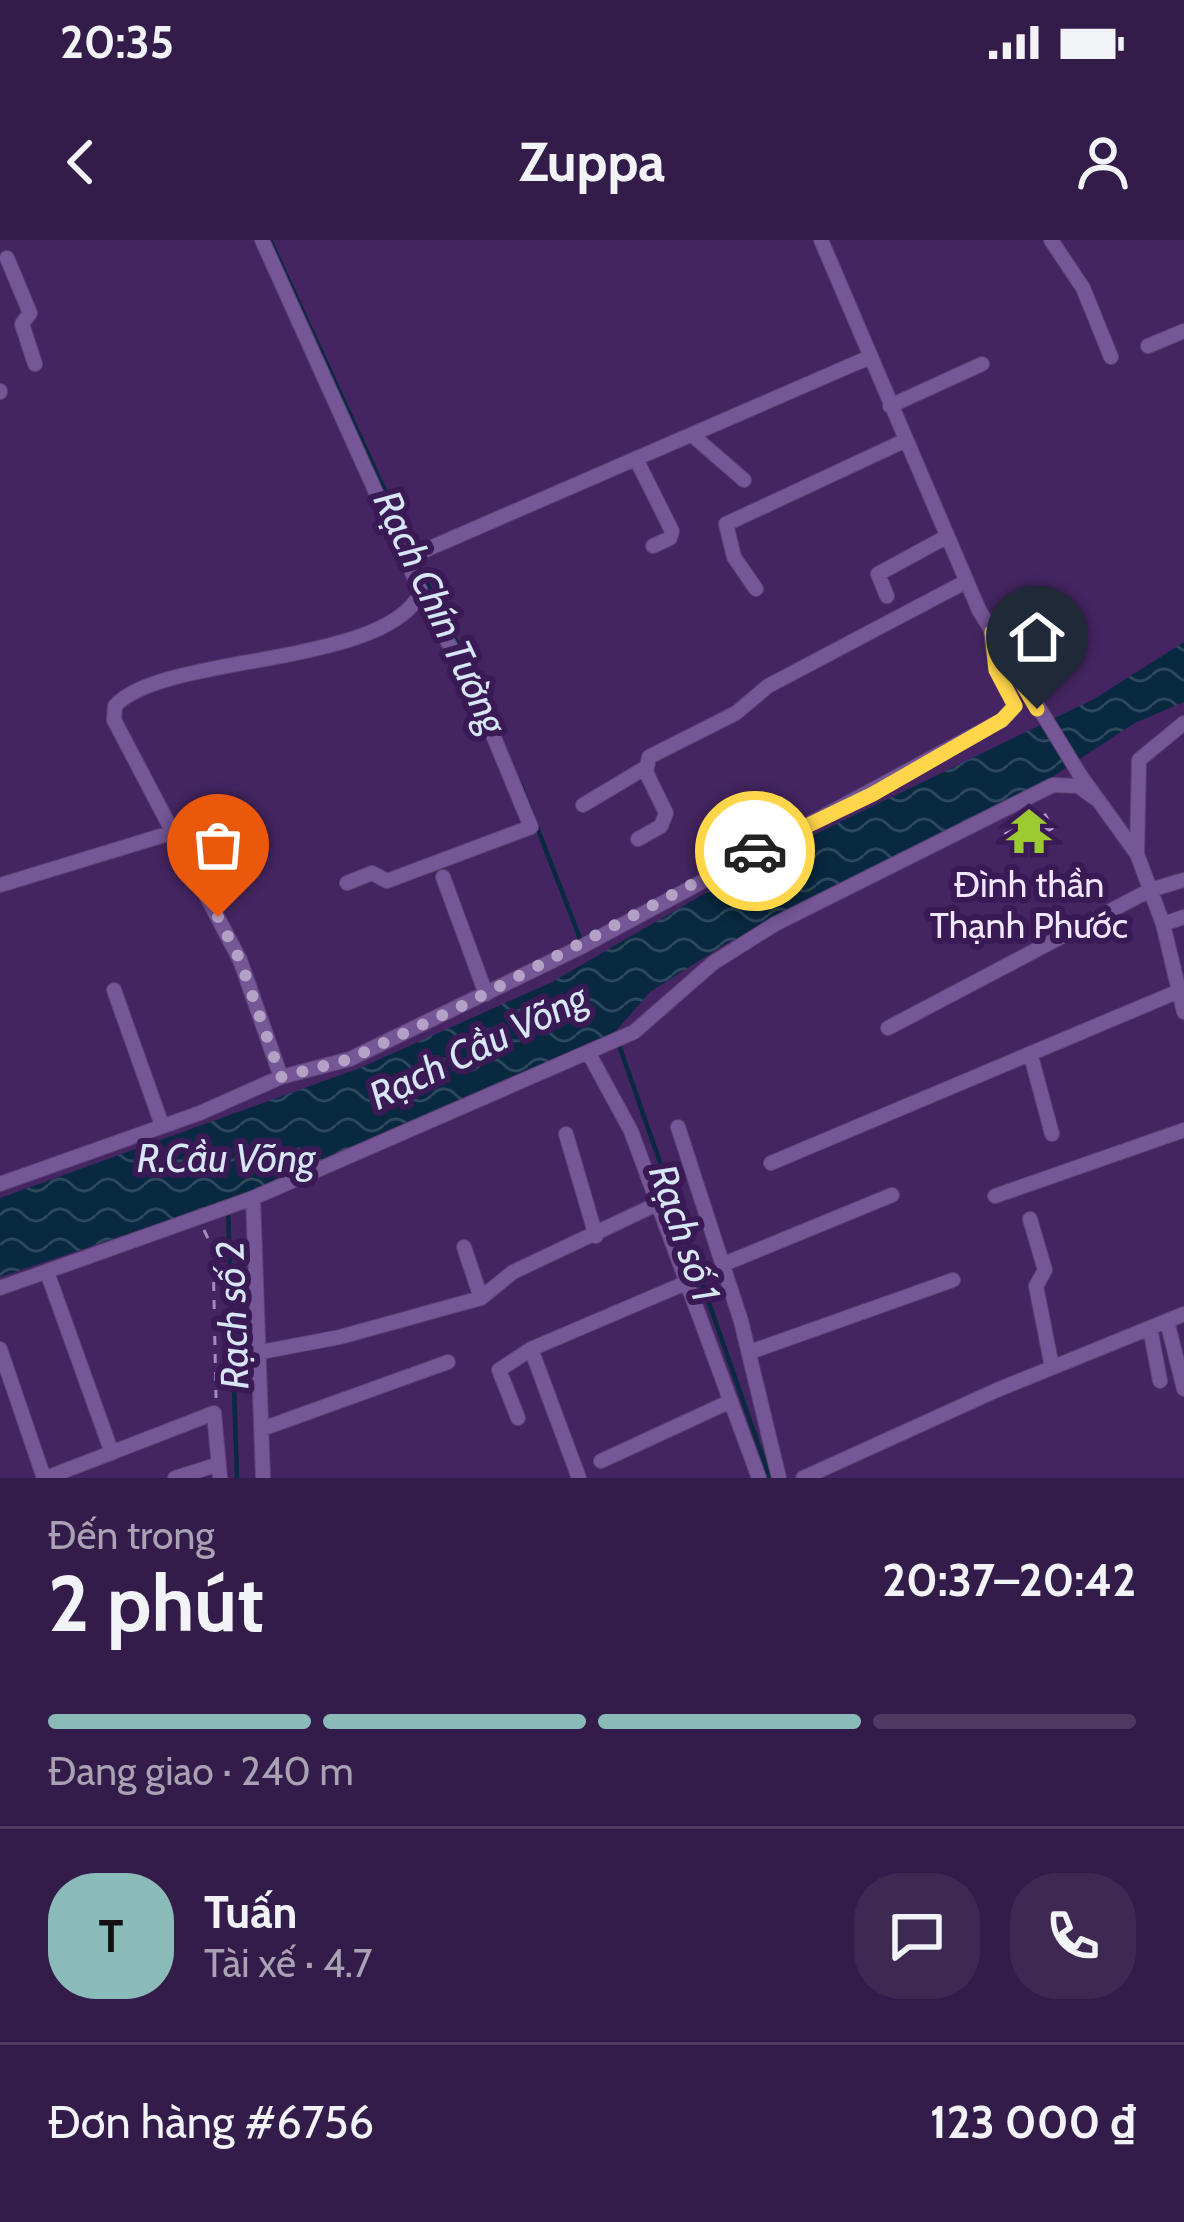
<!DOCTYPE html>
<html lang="vi">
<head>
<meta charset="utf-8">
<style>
	:root { --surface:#331c49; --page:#3e2953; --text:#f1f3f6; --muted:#a9a1b4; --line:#4e3a61; --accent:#8bbbb9 }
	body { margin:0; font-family:Cabin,sans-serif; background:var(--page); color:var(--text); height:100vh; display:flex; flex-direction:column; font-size:45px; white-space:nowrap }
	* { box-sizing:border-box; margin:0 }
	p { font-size:39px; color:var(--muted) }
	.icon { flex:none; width:66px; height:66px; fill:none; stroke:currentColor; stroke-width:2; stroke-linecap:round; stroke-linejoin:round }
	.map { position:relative; height:1238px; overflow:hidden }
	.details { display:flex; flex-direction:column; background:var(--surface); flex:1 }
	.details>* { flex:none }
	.pin { position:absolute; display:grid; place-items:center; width:102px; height:102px; color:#fff; margin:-123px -51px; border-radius:50% 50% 50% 0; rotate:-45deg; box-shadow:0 0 12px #0007 }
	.pin .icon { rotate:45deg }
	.courier { position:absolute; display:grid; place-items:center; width:120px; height:120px; margin:-60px; border:9px solid #ffd54a; border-radius:50%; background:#fff; color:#222; box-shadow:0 3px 15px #0007 }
	.overview em { font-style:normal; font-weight:700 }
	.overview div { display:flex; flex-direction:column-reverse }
	.overview { display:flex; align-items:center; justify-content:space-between; height:204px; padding:0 48px }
	h1 { font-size:78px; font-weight:700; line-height:90px }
	.bar { display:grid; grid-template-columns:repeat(4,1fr); gap:18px 12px; align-content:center; height:144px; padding:0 48px }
	.bar i { height:15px; border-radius:9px; background:var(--line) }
	.bar .selected { background:var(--accent) }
	.bar p { grid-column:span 4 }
	.line { display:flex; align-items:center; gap:30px; padding:0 48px; border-top:3px solid var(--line) }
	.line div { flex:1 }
	.round { display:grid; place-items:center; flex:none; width:126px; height:126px; border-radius:48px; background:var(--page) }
	.status { display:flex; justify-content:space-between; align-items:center; height:84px; padding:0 60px; background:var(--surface); direction:ltr }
	.status svg { height:33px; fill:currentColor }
	header { display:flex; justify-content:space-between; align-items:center; height:156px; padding:0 48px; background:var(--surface); font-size:54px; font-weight:700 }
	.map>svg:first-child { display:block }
	.water { fill:url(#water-waves) }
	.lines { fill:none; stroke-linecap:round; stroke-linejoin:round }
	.stream { stroke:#092941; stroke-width:4.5 }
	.building { fill:url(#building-hatch) }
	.minor-casing { stroke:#5e4274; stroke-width:16 }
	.path { stroke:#a18db5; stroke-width:3; stroke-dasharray:9 9; stroke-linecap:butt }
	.minor { stroke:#755696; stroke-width:14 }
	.done { stroke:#b4a2c6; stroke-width:12; stroke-dasharray:0 21.6 }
	.route { stroke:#ffd54a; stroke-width:15 }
	.labels { text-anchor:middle; stroke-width:12; stroke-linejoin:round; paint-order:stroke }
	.poi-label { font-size:36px; fill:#f0e6fd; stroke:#3a1a55 }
	.water-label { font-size:39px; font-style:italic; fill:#d7e6f4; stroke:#3a1a55 }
</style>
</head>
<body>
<div class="status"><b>20:35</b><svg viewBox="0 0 49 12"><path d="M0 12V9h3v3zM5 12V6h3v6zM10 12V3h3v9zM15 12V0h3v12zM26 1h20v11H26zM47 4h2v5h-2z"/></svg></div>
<header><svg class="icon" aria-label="back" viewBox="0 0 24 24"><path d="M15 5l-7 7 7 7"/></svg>Zuppa<svg class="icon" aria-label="person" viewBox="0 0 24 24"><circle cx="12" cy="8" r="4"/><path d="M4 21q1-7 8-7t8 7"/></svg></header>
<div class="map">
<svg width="1184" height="1238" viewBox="0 0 1184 1238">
	<defs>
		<pattern id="water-waves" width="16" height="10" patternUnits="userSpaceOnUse" patternTransform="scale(3)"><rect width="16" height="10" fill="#092941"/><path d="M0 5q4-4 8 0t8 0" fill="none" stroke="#2d485d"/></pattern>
		<pattern id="building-hatch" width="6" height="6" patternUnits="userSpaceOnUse" patternTransform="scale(3)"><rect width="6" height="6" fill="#d0aef6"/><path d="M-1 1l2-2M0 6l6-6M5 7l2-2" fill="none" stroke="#ae94cc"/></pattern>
	</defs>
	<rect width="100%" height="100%" fill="#442561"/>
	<path class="water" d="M1184,402V462L1135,483L1043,543L724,705L650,752L616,791L249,953L0,1037V958L360,828L552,742L764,619L1094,459Z"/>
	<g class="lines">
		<path class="stream" d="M270,0L412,310
			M416,321L467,423
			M520,543L581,701
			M618,802L770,1238
			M228,968L237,1238"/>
	</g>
	<path class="building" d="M1046,573L1054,589L1013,610L1004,593Z"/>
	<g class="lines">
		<defs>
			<path id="minor" d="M262,0L421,352L476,454L531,587L387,641L372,633L347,643
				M821,0L979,370L1080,535L1137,614L1163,684L1184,772
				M1051,0L1083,48L1111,117
				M7,18L30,73L22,84L35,124
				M1148,106L1184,91
				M0,151V152
				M890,166L982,124
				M692,195L744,240
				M636,219L672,291L670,298L653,306
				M407,318L870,117
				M756,349L734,317L726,284L904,201
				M887,356L878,334L946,297
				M583,565L645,528
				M638,599L661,586L666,573L646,532L649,517L736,473L768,446L965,342
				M1137,613L1139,520L1184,483
				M443,637L486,754
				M0,645L174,592
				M1163,684L1184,677
				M114,750L162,885
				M888,788L1150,650L1184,640
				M588,812L631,891L759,1238
				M1031,816L1052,894
				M281,837L240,720L114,480L115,466C162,413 386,428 421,352
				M678,887L741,1081L779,1238
				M566,894L596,996
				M771,923L1179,751
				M0,944L200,873L281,837L350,819L581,707L1002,480L1015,466L996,430L991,392
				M995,956L1184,890
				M253,958L263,1238
				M1030,979L1045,1030L1036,1046L1052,1127
				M464,1007L481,1058
				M724,1024L892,955
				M47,1032L112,1213
				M0,1048L253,958L634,792L713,723L775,684L1053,545L1078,546L1099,561
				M1167,1081L1184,1149
				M1150,1088L1160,1141
				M0,1109L44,1238
				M531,1109L688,1042
				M261,1112L340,1097L481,1058L513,1032L657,964
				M750,1112L953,1040
				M518,1178L499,1130L531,1109L579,1238
				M262,1189L448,1122
				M601,1221L731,1161
				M46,1238L214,1173L220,1238
				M175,1238L219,1224
				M803,1238L997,1150L1184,1074"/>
		</defs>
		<use href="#minor" class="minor-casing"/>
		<path class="path" d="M204,990L213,1009L216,1158"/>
		<use href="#minor" class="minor"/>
	</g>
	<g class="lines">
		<path class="done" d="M218,677L240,720L281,837L350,819L464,765L755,611"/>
		<path class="route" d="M755,611L873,554L1002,480L1015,466L996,430L992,392L1037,469"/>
	</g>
	<defs>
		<symbol id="temple-bare" viewBox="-9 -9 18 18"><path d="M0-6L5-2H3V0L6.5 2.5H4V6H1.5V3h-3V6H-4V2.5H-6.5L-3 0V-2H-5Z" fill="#9cca31" stroke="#3a1a55" stroke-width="2.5" paint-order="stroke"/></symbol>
	</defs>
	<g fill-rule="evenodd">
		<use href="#temple-bare" x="996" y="558" width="66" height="66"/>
	</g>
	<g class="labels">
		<g class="poi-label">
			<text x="1029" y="657">Đình thần<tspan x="1029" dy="41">Thạnh Phước</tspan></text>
		</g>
		<g class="water-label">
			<text transform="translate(441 372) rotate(65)" y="14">Rạch Chín Tường</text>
			<text transform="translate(478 806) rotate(-26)" y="14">Rạch Cầu Võng</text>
			<text x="226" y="932">R.Cầu Võng</text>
			<text transform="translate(685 993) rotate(71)" y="14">Rạch số 1</text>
			<text transform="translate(232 1075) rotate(-92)" y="14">Rạch số 2</text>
		</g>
	</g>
</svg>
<div class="pin" style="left:218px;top:677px;background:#ea580c"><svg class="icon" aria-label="bag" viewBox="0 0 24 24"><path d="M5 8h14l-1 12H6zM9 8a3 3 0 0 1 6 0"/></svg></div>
<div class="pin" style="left:1037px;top:469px;background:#1f2937"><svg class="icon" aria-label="home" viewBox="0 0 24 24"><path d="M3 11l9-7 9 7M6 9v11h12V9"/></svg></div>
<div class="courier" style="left:755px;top:611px"><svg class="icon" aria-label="car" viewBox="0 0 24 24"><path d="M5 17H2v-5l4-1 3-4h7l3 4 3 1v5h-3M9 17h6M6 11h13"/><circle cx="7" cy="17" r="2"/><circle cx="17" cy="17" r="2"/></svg></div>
</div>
<section class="details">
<div class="overview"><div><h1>2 phút</h1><p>Đến trong</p></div><em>20:37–20:42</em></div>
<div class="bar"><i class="selected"></i><i class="selected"></i><i class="selected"></i><i></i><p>Đang giao · 240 m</p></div>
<div class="line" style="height:216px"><b class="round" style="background:var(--accent);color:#111">T</b><div><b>Tuấn</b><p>Tài xế · 4.7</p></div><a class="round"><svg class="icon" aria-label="chat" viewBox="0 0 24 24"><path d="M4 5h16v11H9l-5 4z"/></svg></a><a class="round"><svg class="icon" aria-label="phone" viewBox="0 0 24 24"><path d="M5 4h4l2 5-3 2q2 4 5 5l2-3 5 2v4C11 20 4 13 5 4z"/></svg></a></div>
<div class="line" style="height:156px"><div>Đơn hàng #6756</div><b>123 000 ₫</b></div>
</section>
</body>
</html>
